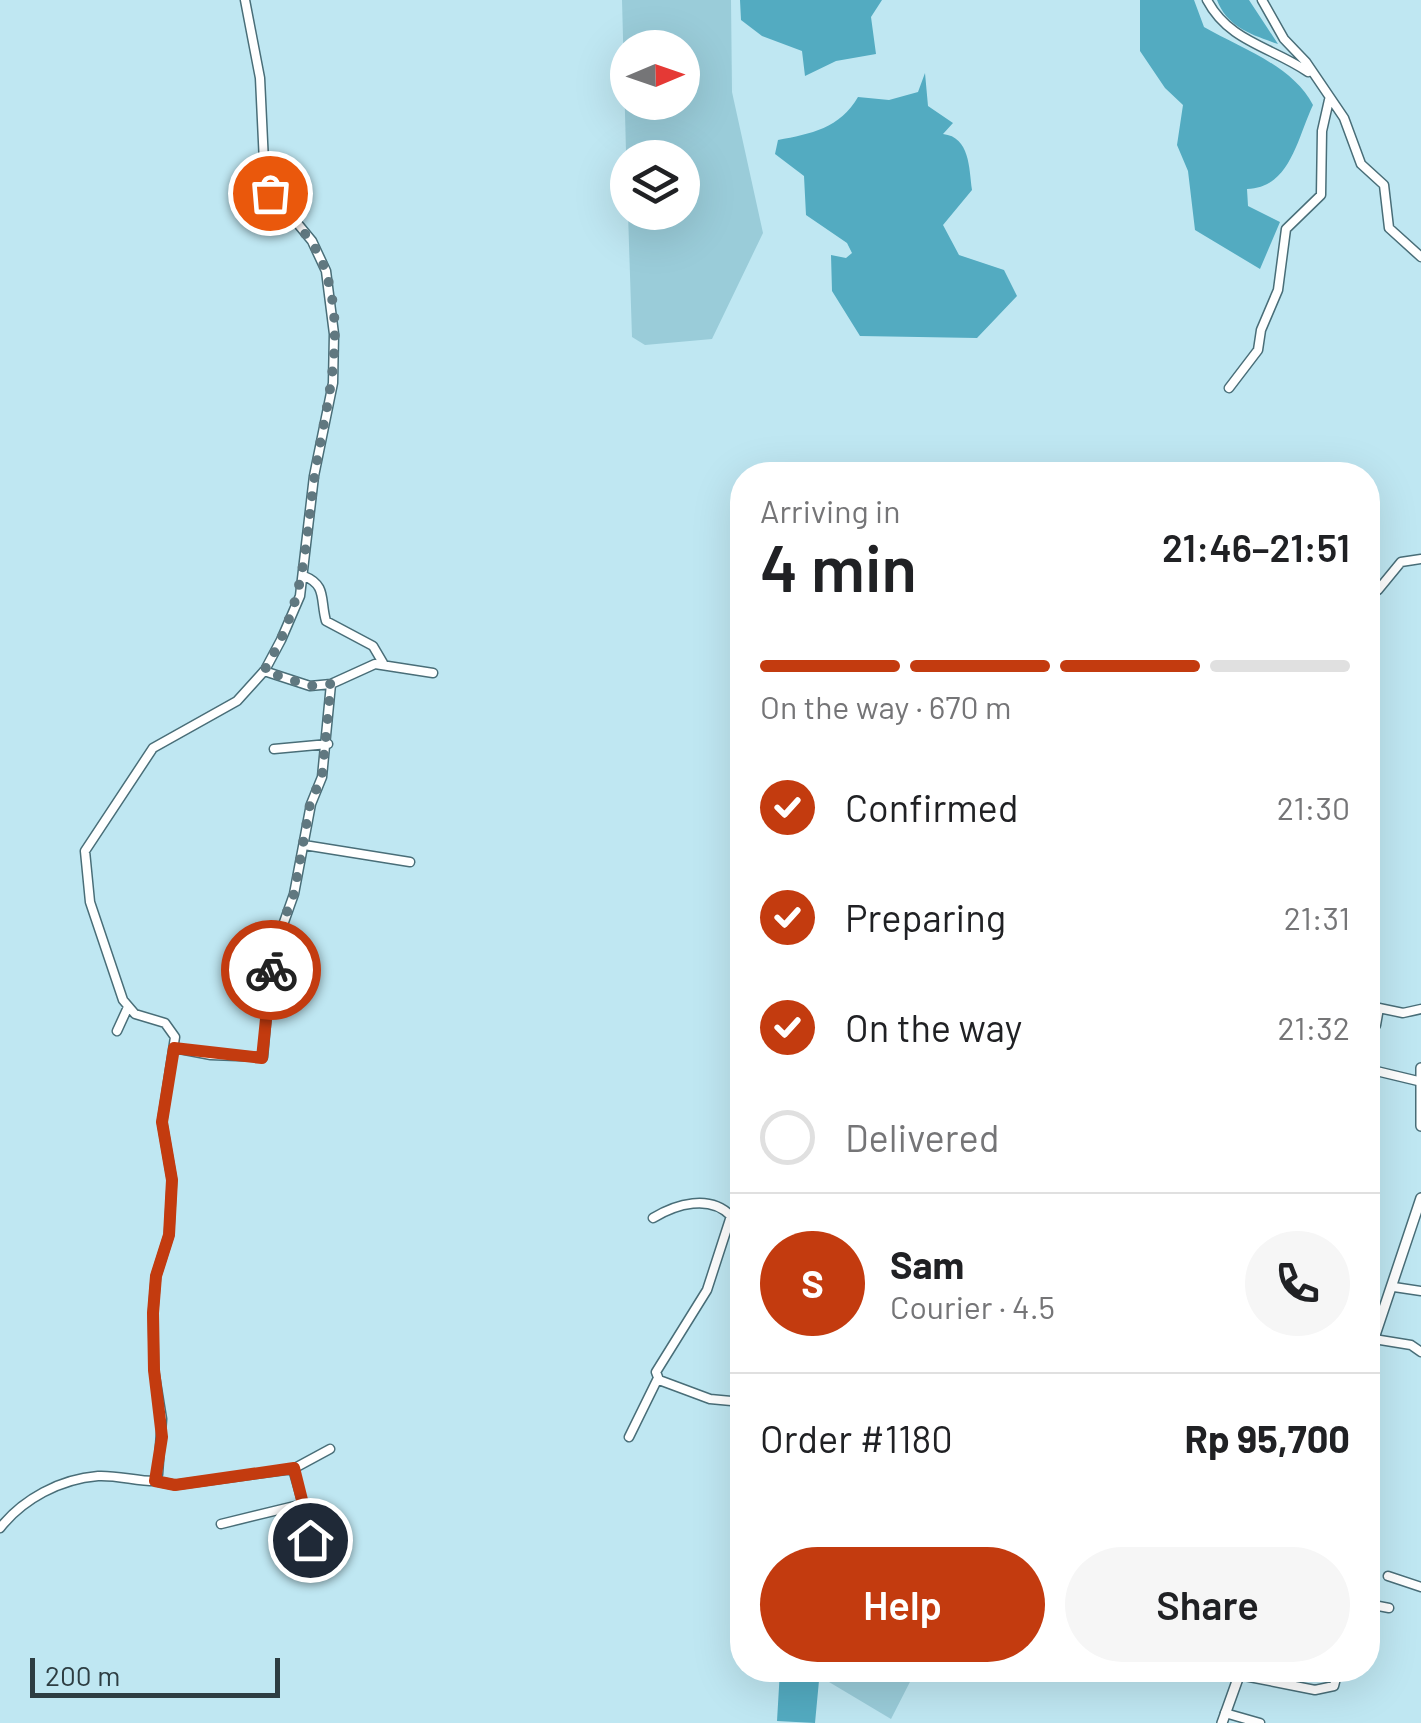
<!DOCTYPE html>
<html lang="en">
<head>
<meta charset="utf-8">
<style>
	:root { --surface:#fff; --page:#f6f6f6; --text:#202124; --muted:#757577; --line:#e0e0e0; --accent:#c33b0f }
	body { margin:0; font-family:Barlow,sans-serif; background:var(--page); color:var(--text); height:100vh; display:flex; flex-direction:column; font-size:38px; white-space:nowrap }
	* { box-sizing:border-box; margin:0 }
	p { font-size:32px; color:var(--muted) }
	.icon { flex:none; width:55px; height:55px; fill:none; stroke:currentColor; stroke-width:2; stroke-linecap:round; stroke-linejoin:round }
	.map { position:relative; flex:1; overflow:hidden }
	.details { position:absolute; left:730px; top:462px; width:650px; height:1220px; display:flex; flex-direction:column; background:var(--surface); border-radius:40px; box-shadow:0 10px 40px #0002 }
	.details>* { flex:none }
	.needle { width:65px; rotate:88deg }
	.tools { position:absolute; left:610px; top:30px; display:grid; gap:20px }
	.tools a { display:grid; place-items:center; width:90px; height:90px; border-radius:50%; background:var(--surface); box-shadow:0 10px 40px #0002; font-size:50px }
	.scale { position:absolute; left:30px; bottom:25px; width:250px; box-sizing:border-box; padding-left:10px; border:5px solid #2d3d42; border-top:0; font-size:28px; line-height:35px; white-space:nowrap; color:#2d3d42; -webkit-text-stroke:8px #bfe7f2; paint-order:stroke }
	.pin { position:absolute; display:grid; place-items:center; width:85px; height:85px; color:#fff; margin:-42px; border:5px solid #fff; border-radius:50%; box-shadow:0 2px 10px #0007 }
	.courier { position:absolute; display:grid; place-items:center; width:100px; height:100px; margin:-50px; border:8px solid #c33b0f; border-radius:50%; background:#fff; color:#222; box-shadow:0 2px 12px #0007 }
	.overview em { font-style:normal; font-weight:600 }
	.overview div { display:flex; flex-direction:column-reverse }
	.overview { display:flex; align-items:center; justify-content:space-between; height:170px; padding:0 30px }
	h1 { font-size:65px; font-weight:600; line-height:75px }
	.bar { display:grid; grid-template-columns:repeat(4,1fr); gap:15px 10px; align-content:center; height:120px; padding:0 30px }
	.bar i { height:12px; border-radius:8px; background:var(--line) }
	.bar .active { background:var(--accent) }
	.bar p { grid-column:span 4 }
	.line { display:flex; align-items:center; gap:25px; padding:0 30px; border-top:2px solid var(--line) }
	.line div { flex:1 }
	.round { display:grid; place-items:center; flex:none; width:105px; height:105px; border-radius:52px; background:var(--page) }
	ol { padding:0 30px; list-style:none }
	li { display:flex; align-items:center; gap:30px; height:110px }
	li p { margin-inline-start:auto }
	li .icon { padding:10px; border-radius:50%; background:var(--accent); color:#fff; stroke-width:4 }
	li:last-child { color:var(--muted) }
	li i { width:55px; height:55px; border:5px solid var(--line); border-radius:50% }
	.primary-button { display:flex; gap:20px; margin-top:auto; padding:20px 30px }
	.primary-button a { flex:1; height:115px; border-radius:60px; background:var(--accent); color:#fff; font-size:40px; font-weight:600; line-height:115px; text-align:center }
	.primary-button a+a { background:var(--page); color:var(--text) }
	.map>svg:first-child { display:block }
	.green { fill:#9accd9; fill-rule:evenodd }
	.forest { fill:#53abc1 }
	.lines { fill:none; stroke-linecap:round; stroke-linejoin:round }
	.minor-casing { stroke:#496e78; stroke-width:11 }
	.tertiary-casing { stroke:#496e78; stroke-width:12 }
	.minor { stroke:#fff; stroke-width:8 }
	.tertiary { stroke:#fff; stroke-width:9 }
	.done { stroke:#607880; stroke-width:10; stroke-dasharray:0 18 }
	.route { stroke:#c33b0f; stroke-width:12 }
</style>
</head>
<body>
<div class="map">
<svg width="1421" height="1723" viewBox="0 0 1421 1723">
	<rect width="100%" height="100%" fill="#bfe7f2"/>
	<path class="green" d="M622,0H731L732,92L763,233L712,339L645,345L632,337L628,213L682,212V158H628L627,189ZM628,48H682V102H628Z
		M832,1670H912L914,1674L891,1719L829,1682Z"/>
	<path class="forest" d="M740,0H882L871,17L876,54L836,61L805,76L802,51L762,36L741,20Z
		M1140,0H1194L1204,27C1242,49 1292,65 1313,105C1297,139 1290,188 1247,189L1248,206L1280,222L1260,269L1195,230L1188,171L1177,145L1183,105L1165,88L1140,51Z
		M1217,0H1249L1278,44C1252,35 1227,27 1217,0Z
		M925,73L928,106L953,123L943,134C970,137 969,168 972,190L943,225L959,255L1004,270L1017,296L977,338L860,336L832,291L831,255L846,258L852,253L847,243L806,215L804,176L775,154L778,140C811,134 840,128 858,97L889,100L918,92Z
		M780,1670H820L815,1723L777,1721Z"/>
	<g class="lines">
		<defs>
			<path id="minor" d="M1207,0C1229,42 1272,47 1308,72
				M1262,0L1284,39L1306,62L1344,118L1361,164L1384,185L1389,228L1421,257
				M1229,388L1258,350L1261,330L1278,290L1286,229L1321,195L1322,131L1329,100
				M304,576C327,585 320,600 326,621L373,646L383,663
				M1368,595L1378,590L1401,562L1421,559
				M264,671L310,686L331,684L375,664L433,673
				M274,749L328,744
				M304,845L410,862
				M1368,1026L1376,1025L1379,1008L1403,1013L1421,1009
				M117,1031L128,1007
				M174,1048L211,1055L263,1057L272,956L294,894L311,804L322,777L331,684
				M1368,1069L1418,1081
				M653,1218C676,1204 710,1194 731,1216L707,1290L656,1372L659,1380L710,1399L742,1402
				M1394,1287L1421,1291
				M1374,1339L1411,1345L1421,1352
				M629,1437L658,1378
				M293,1469L303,1504L311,1514L309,1539L328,1549
				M155,1481L175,1485L293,1469L330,1449
				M221,1524L303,1504
				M0,1528C23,1499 60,1479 98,1476C117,1475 136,1481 155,1481L158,1474L162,1419L154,1370L153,1313L156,1276L169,1235L172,1180L162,1122L175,1037L165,1023L135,1014L123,1000L90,902L85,851L153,748L237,701L265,670L281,640L300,596L314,476L333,383L334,334L326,271L312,241L265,184L260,78L245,0
				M1388,1576L1421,1587
				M1368,1604L1389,1608
				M1239,1675L1315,1690L1334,1686L1338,1670
				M1225,1713L1260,1723"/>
			<path id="tertiary" d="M1421,1068V1126
				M1368,1356L1421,1198
				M1222,1723L1241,1670"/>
		</defs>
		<use href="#minor" class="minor-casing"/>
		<use href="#tertiary" class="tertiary-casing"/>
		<use href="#minor" class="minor"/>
		<use href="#tertiary" class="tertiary"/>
	</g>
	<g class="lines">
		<path class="done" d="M270,193C289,218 314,237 324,267C349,337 324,410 314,480C304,555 305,602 264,671L310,686L331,684L322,776L310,804L294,894L276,940L271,970"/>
		<path class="route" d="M271,970L262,1058L174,1048L162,1122L172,1180L169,1235L156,1276L153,1313L154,1370L162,1437L155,1481L175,1485L294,1468L303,1504L311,1514L310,1540"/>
	</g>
</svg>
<div class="tools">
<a><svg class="needle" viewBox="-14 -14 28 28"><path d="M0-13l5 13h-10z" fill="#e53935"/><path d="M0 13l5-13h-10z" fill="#757577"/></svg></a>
<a><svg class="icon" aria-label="layers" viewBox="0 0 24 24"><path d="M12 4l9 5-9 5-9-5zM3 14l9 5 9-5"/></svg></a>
</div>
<div class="scale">200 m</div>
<div class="pin" style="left:270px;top:193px;background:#ea580c"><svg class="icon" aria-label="bag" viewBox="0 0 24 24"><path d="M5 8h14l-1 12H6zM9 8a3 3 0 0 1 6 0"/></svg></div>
<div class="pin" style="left:310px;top:1540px;background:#1f2937"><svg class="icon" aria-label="home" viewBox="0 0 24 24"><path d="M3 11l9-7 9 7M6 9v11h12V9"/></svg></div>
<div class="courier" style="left:271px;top:970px"><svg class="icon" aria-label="bike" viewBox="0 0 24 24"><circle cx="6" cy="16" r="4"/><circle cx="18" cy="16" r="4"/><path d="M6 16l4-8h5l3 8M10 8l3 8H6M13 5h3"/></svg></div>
<section class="details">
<div class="overview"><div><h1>4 min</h1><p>Arriving in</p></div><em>21:46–21:51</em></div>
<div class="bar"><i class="active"></i><i class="active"></i><i class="active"></i><i></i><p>On the way · 670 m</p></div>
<ol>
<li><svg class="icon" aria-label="check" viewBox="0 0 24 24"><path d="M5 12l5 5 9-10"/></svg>Confirmed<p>21:30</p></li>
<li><svg class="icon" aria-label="check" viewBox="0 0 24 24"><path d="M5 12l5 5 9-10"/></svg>Preparing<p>21:31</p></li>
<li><svg class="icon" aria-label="check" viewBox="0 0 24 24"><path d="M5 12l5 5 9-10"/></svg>On the way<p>21:32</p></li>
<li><i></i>Delivered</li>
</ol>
<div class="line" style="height:180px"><b class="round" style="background:var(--accent);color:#fff">S</b><div><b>Sam</b><p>Courier · 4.5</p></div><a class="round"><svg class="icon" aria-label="phone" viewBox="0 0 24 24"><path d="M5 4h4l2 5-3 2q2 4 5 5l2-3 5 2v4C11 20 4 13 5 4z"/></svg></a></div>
<div class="line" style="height:130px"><div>Order #1180</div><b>Rp 95,700</b></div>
<div class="primary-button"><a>Help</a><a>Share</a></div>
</section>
</div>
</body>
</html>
